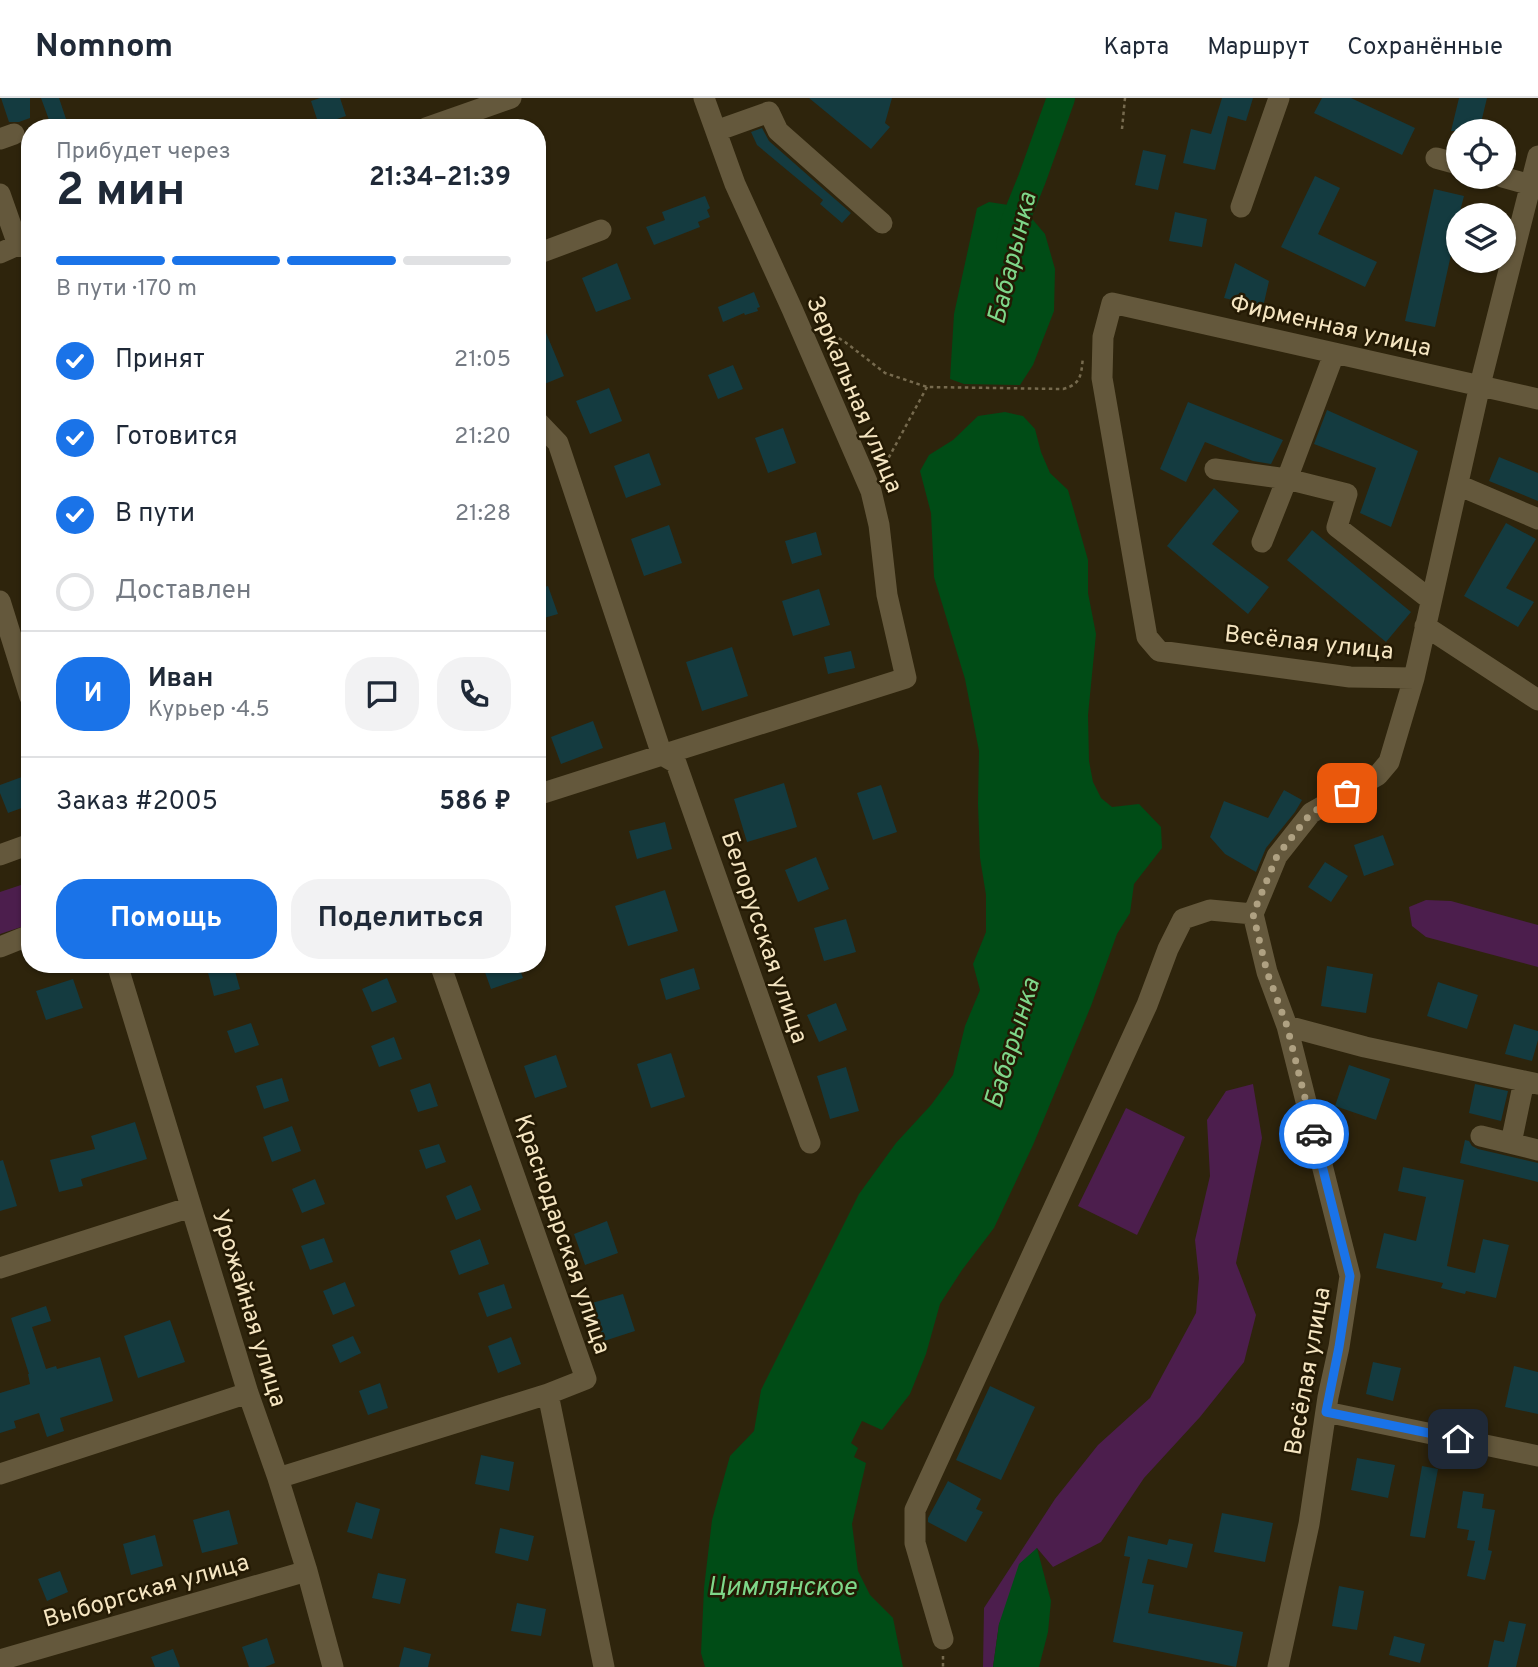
<!DOCTYPE html>
<html lang="ru">
<head>
<meta charset="utf-8">
<style>
	:root { --surface:#fff; --page:#f2f2f3; --text:#1f2937; --muted:#747a83; --line:#e0e1e3; --accent:#1a73e8 }
	body { margin:0; font-family:Overpass,sans-serif; background:var(--page); color:var(--text); height:100vh; display:flex; flex-direction:column; font-size:26px; white-space:nowrap }
	* { box-sizing:border-box; margin:0 }
	p { font-size:23px; color:var(--muted) }
	.icon { flex:none; width:38px; height:38px; fill:none; stroke:currentColor; stroke-width:2; stroke-linecap:round; stroke-linejoin:round }
	.map { position:relative; flex:1; overflow:hidden }
	.panel { position:absolute; left:21px; top:21px; width:525px; height:854px; display:flex; flex-direction:column; background:var(--surface); border-radius:28px; box-shadow:0 2px 5px #0004 }
	.panel>* { flex:none }
	.tools { position:absolute; left:1446px; top:21px; display:grid; gap:14px }
	.tools a { display:grid; place-items:center; width:70px; height:70px; border-radius:50%; background:var(--surface); box-shadow:0 2px 5px #0004; font-size:35px }
	.pin { position:absolute; display:grid; place-items:center; width:60px; height:60px; color:#fff; margin:-30px; border-radius:14px; box-shadow:0 4px 10px #0006 }
	.courier { position:absolute; display:grid; place-items:center; width:70px; height:70px; margin:-35px; border:5px solid #1a73e8; border-radius:50%; background:#fff; color:#222; box-shadow:0 2px 9px #0007 }
	.overview em { font-style:normal; font-weight:700 }
	.overview div { display:flex; flex-direction:column-reverse }
	.overview { display:flex; align-items:center; justify-content:space-between; height:119px; padding:0 35px }
	h1 { font-size:46px; font-weight:700; line-height:52px }
	.bar { display:grid; grid-template-columns:repeat(4,1fr); gap:10px 7px; align-content:center; height:84px; padding:0 35px }
	.bar i { height:9px; border-radius:5px; background:var(--line) }
	.bar .selected { background:var(--accent) }
	.bar p { grid-column:span 4 }
	.line { display:flex; align-items:center; gap:18px; padding:0 35px; border-top:2px solid var(--line) }
	.line div { flex:1 }
	.round { display:grid; place-items:center; flex:none; width:74px; height:74px; border-radius:28px; background:var(--page) }
	ol { padding:0 35px; list-style:none }
	li { display:flex; align-items:center; gap:21px; height:77px }
	li p { margin-inline-start:auto }
	li .icon { padding:7px; border-radius:50%; background:var(--accent); color:#fff; stroke-width:4 }
	li:last-child { color:var(--muted) }
	li i { width:38px; height:38px; border:4px solid var(--line); border-radius:50% }
	.button { display:flex; gap:14px; margin-top:auto; padding:14px 35px }
	.button a { flex:1; height:80px; border-radius:28px; background:var(--accent); color:#fff; font-size:28px; font-weight:700; line-height:80px; text-align:center }
	.button a+a { background:var(--page); color:var(--text) }
	header { display:flex; align-items:center; gap:42px; box-sizing:border-box; height:98px; padding:0 35px; background:var(--surface); border-bottom:2px solid var(--line) }
	header strong { font-size:33px }
	nav { display:flex; gap:38px; margin-inline-start:auto; font-size:24px }
	.map>svg:first-child { display:block }
	.green { fill:#4c1e4d }
	.water { fill:#004c16 }
	.lines { fill:none; stroke-linecap:round; stroke-linejoin:round }
	.river { stroke:#004c16; stroke-width:28 }
	.building { fill:#143b40 }
	.path { stroke:#766a4e; stroke-width:2.5; stroke-dasharray:3.5 3.5; stroke-linecap:butt }
	.minor { stroke:#64583c; stroke-width:21 }
	.done { stroke:#afa182; stroke-width:7; stroke-dasharray:0 12.6 }
	.route { stroke:#1a73e8; stroke-width:9 }
	.labels { text-anchor:middle; stroke-width:5; stroke-linejoin:round; paint-order:stroke }
	.street-label { font-size:24px; fill:#f5e5c1; stroke:#241a04 }
	.water-label { font-size:26px; font-style:italic; fill:#7ed789; stroke:#241a04 }
</style>
</head>
<body>
<header>
<strong>Nomnom</strong>
<nav><a>Карта</a><a>Маршрут</a><a>Сохранённые</a></nav>
</header>
<div class="map">
<svg width="1538" height="1569" viewBox="0 0 1538 1569">
	<rect width="100%" height="100%" fill="#2e240c"/>
	<path class="green" d="M30,784V826L0,836V794Z
		M1426,802L1451,803L1538,827V869L1426,839L1412,828L1409,809Z
		M1253,986L1262,1040L1236,1165L1256,1217L1244,1264L1200,1319L1144,1380L1101,1444L1053,1469L1037,1450L999,1526L993,1569H983L984,1510L1055,1401L1098,1347L1150,1300L1196,1215L1199,1180L1195,1142L1210,1078L1207,1022L1226,993Z
		M1126,1010L1185,1039L1137,1137L1078,1108Z"/>
	<path class="water" d="M989,104L1022,109L1045,136L1055,171L1054,213L1033,267L1020,287L964,286L950,281L954,216L977,110Z
		M1005,314L1023,318L1035,331L1041,354L1050,375L1068,392L1088,462V495L1096,536L1088,617L1089,663L1093,684L1101,700L1112,709L1139,706L1161,729L1162,750L1134,786L1130,815L1117,836L1091,908L1033,1047L994,1130L962,1172L940,1206L926,1256L910,1296L882,1332L862,1323L851,1345L858,1350L854,1359L866,1365L852,1426L858,1473L870,1497L893,1520L903,1569H705L701,1555L704,1490L712,1422L730,1358L754,1333L761,1292L859,1096L896,1045L931,1007L953,977L965,928L980,892L973,866L986,834V797L980,760L978,706L979,653L965,581L934,479L931,415L920,373L929,357L953,342L978,318Z
		M1037,1450L1051,1503L1048,1534L1039,1569H993L999,1526L1019,1466Z"/>
	<g class="lines">
		<path class="river" d="M1010,146L1015,123L1032,81L1061,0"/>
	</g>
	<path class="building" d="M1,0H30V20L19,24H9Z
		M41,0H59L69,30H52Z
		M320,0H340L346,18L319,27L311,3Z
		M809,0H892L885,25L890,29L871,51Z
		M1222,0H1253L1246,23L1228,18L1215,72L1183,65L1191,31L1211,36Z
		M1322,0H1351L1415,30L1402,57L1314,15Z
		M1459,0H1487L1479,33H1451Z
		M762,30L769,43L828,95L827,96L828,95L851,115L842,125L820,106L823,102L757,47L751,34Z
		M1143,52L1166,57L1158,92L1135,87Z
		M1315,78L1340,90L1318,136L1377,164L1365,189L1281,149Z
		M1434,91L1464,98L1459,117H1458V125L1435,229L1405,223Z
		M705,98L710,110L707,112L710,119L698,124L700,129L654,147L646,129L665,122L662,114Z
		M1175,114L1207,121L1202,149L1169,143Z
		M617,165L631,201L596,214L582,180Z
		M1235,165L1269,183L1263,209L1224,200Z
		M754,194L760,209L757,210L758,213L745,217L744,215L723,224L718,209Z
		M537,213L564,278L537,289Z
		M733,267L743,291L718,301L708,277Z
		M609,290L622,323L590,336L576,303Z
		M1188,304L1283,342L1271,366L1253,363L1205,344L1186,384L1160,371Z
		M1327,312L1418,353L1391,429L1360,415L1376,370L1314,346Z
		M783,330L796,365L768,375L755,340Z
		M649,355L661,387L626,400L614,368Z
		M1499,359L1538,375V403L1489,383Z
		M1214,390L1239,413L1212,446L1269,489L1248,516L1167,448Z
		M1506,425L1536,441L1506,490L1534,504L1518,529L1464,498Z
		M669,427L682,465L644,478L631,441Z
		M1312,432L1411,514L1386,544L1287,462Z
		M816,434L822,457L792,466L785,443Z
		M548,488L558,516L537,522V491Z
		M819,491L830,527L793,538L782,503Z
		M732,549L748,598L702,613L686,564Z
		M851,553L855,570L828,576L824,559Z
		M593,623L603,650L561,666L551,639Z
		M30,676V707L8,715L0,695V687Z
		M784,685L797,729L747,744L734,701Z
		M881,687L897,734L873,742L857,695Z
		M1284,692L1302,702L1295,714L1266,750L1256,774L1225,756L1210,739L1224,703L1268,720Z
		M665,724L672,751L637,761L629,733Z
		M1383,737L1394,767L1364,778L1354,747Z
		M816,759L829,791L798,804L785,772Z
		M1325,764L1348,778L1331,804L1308,789Z
		M665,792L678,833L628,848L615,808Z
		M846,821L856,854L824,863L814,830Z
		M226,866H233L240,891L214,898L207,871Z
		M482,866H518L523,880L491,891Z
		M1327,868L1373,876L1366,915L1321,908Z
		M694,870L700,891L666,902L660,881Z
		M387,880L397,904L372,914L362,891Z
		M73,881L83,910L46,922L36,893Z
		M1438,884L1478,897L1467,931L1427,918Z
		M836,905L847,932L819,944L807,917Z
		M251,925L259,947L235,955L227,933Z
		M1514,926L1538,933V942L1532,963L1505,956Z
		M394,939L402,961L379,969L371,948Z
		M671,955L685,999L651,1010L637,966Z
		M556,957L567,989L535,1000L524,968Z
		M1349,967L1390,981L1376,1022L1335,1008Z
		M846,969L859,1013L830,1021L817,978Z
		M282,980L289,1003L264,1011L256,988Z
		M430,985L438,1008L418,1014L410,992Z
		M1475,986L1508,993L1501,1023L1469,1015Z
		M135,1024L147,1061L81,1081L83,1088L59,1094L50,1062L95,1051L91,1038Z
		M292,1028L301,1053L272,1064L263,1039Z
		M1465,1042L1469,1043L1472,1048L1478,1051L1538,1065V1084L1460,1065Z
		M439,1046L446,1064L426,1071L419,1052Z
		M3,1062L17,1108L0,1113V1063Z
		M1403,1069L1464,1082L1447,1168L1475,1175L1483,1141L1509,1147L1496,1200L1466,1193L1465,1196L1441,1190L1443,1185L1376,1170L1384,1135L1416,1143L1426,1099L1398,1093Z
		M315,1081L325,1106L302,1115L292,1091Z
		M471,1087L481,1112L456,1122L446,1098Z
		M607,1123L618,1155L585,1167L574,1136Z
		M324,1140L333,1164L310,1172L301,1148Z
		M480,1141L489,1166L459,1177L450,1153Z
		M345,1184L355,1208L333,1217L323,1193Z
		M504,1186L512,1210L487,1219L478,1195Z
		M623,1196L635,1233L604,1243L592,1205Z
		M46,1208L51,1223L32,1229L46,1271L56,1268L57,1271L100,1259L113,1303L60,1320L64,1333L47,1339L39,1315L14,1323L16,1330L0,1335V1295L30,1286L28,1276H29L11,1220Z
		M170,1222L185,1264L138,1280L124,1238Z
		M353,1238L361,1255L340,1265L332,1247Z
		M511,1239L521,1266L498,1275L488,1248Z
		M1373,1264L1401,1270L1393,1303L1366,1296Z
		M1514,1268L1538,1274V1316L1505,1309Z
		M380,1285L388,1310L368,1317L359,1293Z
		M990,1288L1035,1309L1001,1382L956,1362Z
		M481,1357L514,1364L509,1393L475,1386Z
		M1357,1360L1395,1367L1388,1400L1351,1392Z
		M1422,1368L1438,1371L1425,1440L1410,1438Z
		M948,1383L981,1401L976,1411L983,1414L966,1444L928,1424V1420Z
		M1463,1393L1484,1396L1482,1410L1495,1412L1488,1452L1492,1453L1485,1482L1467,1478L1475,1443L1467,1442L1469,1432L1457,1430Z
		M356,1404L380,1411L372,1441L347,1434Z
		M229,1412L238,1446L202,1455L193,1422Z
		M1222,1415L1273,1425L1265,1464L1214,1454Z
		M500,1430L534,1438L528,1463L495,1455Z
		M155,1437L163,1468L131,1477L123,1446Z
		M1128,1438L1167,1447L1169,1441L1193,1446L1187,1470L1148,1461L1142,1485L1154,1487L1148,1515L1243,1534L1236,1569L1113,1544L1130,1459L1124,1458Z
		M60,1473L68,1494L47,1503L38,1481Z
		M378,1475L406,1481L400,1506L372,1500Z
		M1339,1488L1364,1493L1357,1532L1332,1528Z
		M517,1505L546,1511L541,1538L511,1533Z
		M1509,1523L1526,1526L1516,1569H1488L1494,1542L1504,1544Z
		M1394,1538L1425,1546L1420,1565L1389,1557Z
		M267,1540L275,1565L265,1569H249L242,1549Z
		M404,1549L431,1556L428,1569H399Z
		M173,1551L180,1569H155L151,1559Z"/>
	<g class="lines">
		<path class="path" d="M1122,31L1125,0
			M821,229L845,244L885,275L927,289L1063,291C1082,286 1081,276 1083,259
			M882,372L927,289
			M943,1558V1569"/>
		<path class="minor" d="M426,30L511,0
			M716,33L769,14L778,33L882,125
			M0,41L14,36
			M1436,60L1458,66
			M1502,79L1531,87L1538,91
			M0,96L18,147
			M1241,109L1279,0
			M0,155L18,147L30,151
			M537,156L601,132
			M537,323L558,345L662,657L537,697
			M1215,371L1287,381L1334,256
			M1458,387L1538,421
			M1262,444L1287,381L1347,396L1337,429L1431,502
			M0,503L30,599
			M1425,528L1538,602
			M1414,580L1480,287L1538,58
			M662,657L906,580L887,497L879,427L871,393L792,211L735,86L704,0
			M662,657L676,665L810,1045
			M0,757L30,746
			M0,849L30,837
			M117,866L248,1295L278,1380L307,1473L333,1569
			M440,866L586,1281L548,1296L604,1569
			M1287,928L1365,949L1538,986
			M1481,1038L1538,1052
			M1511,1045L1524,983
			M0,1170L191,1109
			M1326,1314L1538,1358
			M0,1376L248,1295
			M278,1380L548,1296
			M943,1541L915,1445V1412L1147,907L1168,851L1183,821L1210,812L1253,816
			M0,1562L307,1473
			M1278,1569L1309,1426L1328,1299L1339,1249L1350,1178L1287,928L1267,874L1253,816L1277,758L1311,715L1378,677L1389,664L1414,580L1350,579L1159,553L1147,539L1102,280L1103,239L1112,205L1538,301"/>
	</g>
	<g class="lines">
		<path class="done" d="M1314,1036L1287,928L1267,874L1253,816L1277,758L1311,715L1347,695"/>
		<path class="route" d="M1314,1036L1350,1178L1339,1249L1326,1314L1458,1341"/>
	</g>
	<g class="labels">
		<g class="street-label">
			<text transform="translate(1331 227) rotate(13)" y="8">Фирменная улица</text>
			<text transform="translate(855 296) rotate(67)" y="8">Зеркальная улица</text>
			<text transform="translate(1309 544) rotate(6)" y="8">Весёлая улица</text>
			<text transform="translate(765 839) rotate(71)" y="8">Белорусская улица</text>
			<text transform="translate(563 1136) rotate(71)" y="8">Краснодарская улица</text>
			<text transform="translate(250 1210) rotate(73)" y="8">Урожайная улица</text>
			<text transform="translate(1307 1273) rotate(-80)" y="8">Весёлая улица</text>
			<text transform="translate(146 1492) rotate(-16)" y="8">Выборгская улица</text>
		</g>
		<g class="water-label">
			<text transform="translate(1011 160) rotate(-76)" y="9">Бабарынка</text>
			<text transform="translate(1011 945) rotate(-73)" y="9">Бабарынка</text>
			<text x="782" y="1497">Цимлянское</text>
		</g>
	</g>
</svg>
<div class="tools">
<a><svg class="icon" aria-label="locate" viewBox="0 0 24 24"><circle cx="12" cy="12" r="6"/><path d="M12 2v4M12 18v4M2 12h4M18 12h4"/></svg></a>
<a><svg class="icon" aria-label="layers" viewBox="0 0 24 24"><path d="M12 4l9 5-9 5-9-5zM3 14l9 5 9-5"/></svg></a>
</div>
<div class="pin" style="left:1347px;top:695px;background:#ea580c"><svg class="icon" aria-label="bag" viewBox="0 0 24 24"><path d="M5 8h14l-1 12H6zM9 8a3 3 0 0 1 6 0"/></svg></div>
<div class="pin" style="left:1458px;top:1341px;background:#1f2937"><svg class="icon" aria-label="home" viewBox="0 0 24 24"><path d="M3 11l9-7 9 7M6 9v11h12V9"/></svg></div>
<div class="courier" style="left:1314px;top:1036px"><svg class="icon" aria-label="car" viewBox="0 0 24 24"><path d="M5 17H2v-5l4-1 3-4h7l3 4 3 1v5h-3M9 17h6M6 11h13"/><circle cx="7" cy="17" r="2"/><circle cx="17" cy="17" r="2"/></svg></div>
<section class="panel">
<div class="overview"><div><h1>2 мин</h1><p>Прибудет через</p></div><em>21:34–21:39</em></div>
<div class="bar"><i class="selected"></i><i class="selected"></i><i class="selected"></i><i></i><p>В пути · 170 m</p></div>
<ol>
<li><svg class="icon" aria-label="check" viewBox="0 0 24 24"><path d="M5 12l5 5 9-10"/></svg>Принят<p>21:05</p></li>
<li><svg class="icon" aria-label="check" viewBox="0 0 24 24"><path d="M5 12l5 5 9-10"/></svg>Готовится<p>21:20</p></li>
<li><svg class="icon" aria-label="check" viewBox="0 0 24 24"><path d="M5 12l5 5 9-10"/></svg>В пути<p>21:28</p></li>
<li><i></i>Доставлен</li>
</ol>
<div class="line" style="height:126px"><b class="round" style="background:var(--accent);color:#fff">И</b><div><b>Иван</b><p>Курьер · 4.5</p></div><a class="round"><svg class="icon" aria-label="chat" viewBox="0 0 24 24"><path d="M4 5h16v11H9l-5 4z"/></svg></a><a class="round"><svg class="icon" aria-label="phone" viewBox="0 0 24 24"><path d="M5 4h4l2 5-3 2q2 4 5 5l2-3 5 2v4C11 20 4 13 5 4z"/></svg></a></div>
<div class="line" style="height:91px"><div>Заказ #2005</div><b>586 ₽</b></div>
<div class="button"><a>Помощь</a><a>Поделиться</a></div>
</section>
</div>
</body>
</html>
